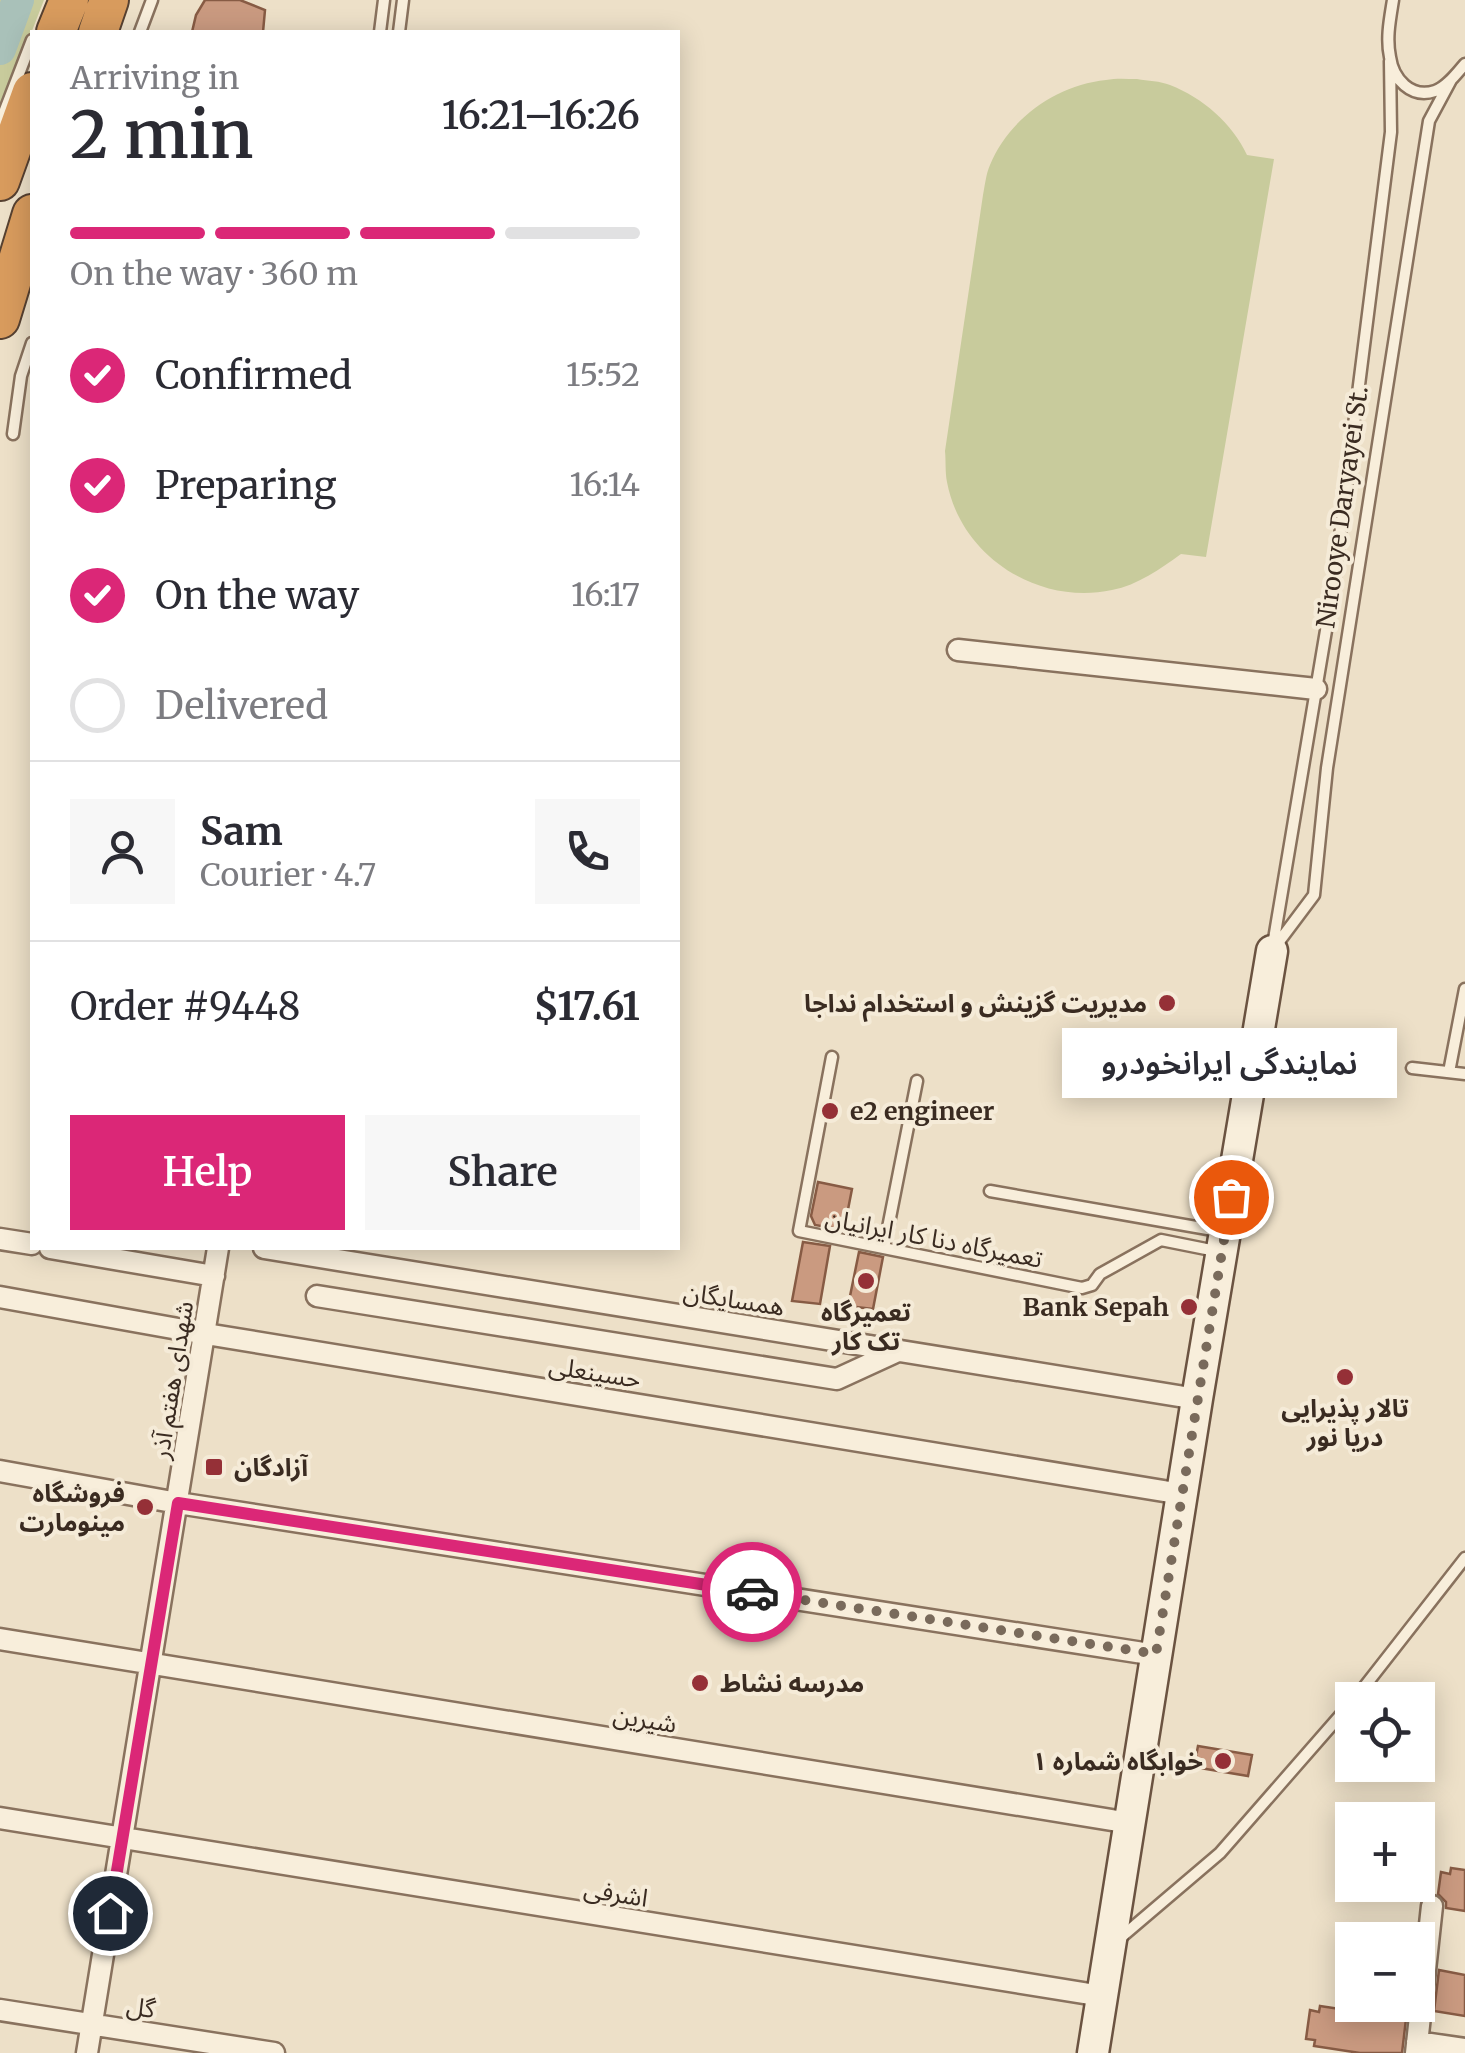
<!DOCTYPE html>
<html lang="en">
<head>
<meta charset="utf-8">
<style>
	:root { --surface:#fff; --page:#f7f7f7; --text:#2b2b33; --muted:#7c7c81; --line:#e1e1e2; --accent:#db2777 }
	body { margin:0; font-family:Merriweather,"Noto Sans Arabic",serif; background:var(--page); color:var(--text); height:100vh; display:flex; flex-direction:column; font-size:38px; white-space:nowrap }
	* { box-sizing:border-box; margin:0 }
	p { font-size:32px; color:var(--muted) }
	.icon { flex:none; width:55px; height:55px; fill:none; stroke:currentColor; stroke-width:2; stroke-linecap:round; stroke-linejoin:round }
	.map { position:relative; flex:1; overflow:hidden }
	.sheet { position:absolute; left:30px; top:30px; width:650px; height:1220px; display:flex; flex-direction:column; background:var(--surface); border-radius:0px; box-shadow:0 5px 25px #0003 }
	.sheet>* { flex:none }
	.controls { position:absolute; left:1335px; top:1682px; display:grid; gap:20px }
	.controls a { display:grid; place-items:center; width:100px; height:100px; border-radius:0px; background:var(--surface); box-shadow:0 5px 25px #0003; font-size:50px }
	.pin { position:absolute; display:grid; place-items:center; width:85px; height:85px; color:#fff; margin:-42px; border:5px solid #fff; border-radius:50%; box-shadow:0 2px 10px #0007 }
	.courier { position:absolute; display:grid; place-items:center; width:100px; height:100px; margin:-50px; border:8px solid #db2777; border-radius:50%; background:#fff; color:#222; box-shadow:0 2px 12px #0007 }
	.bubble { position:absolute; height:70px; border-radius:0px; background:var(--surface); box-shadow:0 5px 25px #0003; font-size:32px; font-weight:600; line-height:70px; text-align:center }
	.headline em { font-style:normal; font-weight:600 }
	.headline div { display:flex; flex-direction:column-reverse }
	.headline { display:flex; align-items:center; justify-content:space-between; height:170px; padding:0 40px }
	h1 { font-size:65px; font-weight:600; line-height:75px }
	.bar { display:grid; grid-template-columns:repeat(4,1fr); gap:15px 10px; align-content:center; height:120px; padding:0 40px }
	.bar i { height:12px; border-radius:8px; background:var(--line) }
	.bar .selected { background:var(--accent) }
	.bar p { grid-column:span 4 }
	.line { display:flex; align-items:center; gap:25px; padding:0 40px; border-top:2px solid var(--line) }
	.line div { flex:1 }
	.round { display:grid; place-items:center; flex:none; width:105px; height:105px; border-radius:0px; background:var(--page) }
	ol { padding:0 40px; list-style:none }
	li { display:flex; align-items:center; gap:30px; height:110px }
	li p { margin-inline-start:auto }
	li .icon { padding:10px; border-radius:50%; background:var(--accent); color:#fff; stroke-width:4 }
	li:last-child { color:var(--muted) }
	li i { width:55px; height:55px; border:5px solid var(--line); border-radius:50% }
	.button { display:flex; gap:20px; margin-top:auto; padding:20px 40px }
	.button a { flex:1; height:115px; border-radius:0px; background:var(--accent); color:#fff; font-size:40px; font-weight:600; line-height:115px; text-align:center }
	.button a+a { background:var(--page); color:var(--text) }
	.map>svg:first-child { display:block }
	.green { fill:#c8cb9c }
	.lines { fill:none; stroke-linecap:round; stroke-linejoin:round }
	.river { stroke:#a9c1b9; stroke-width:32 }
	.building { fill:#ca9a80; stroke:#875b44; stroke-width:2.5 }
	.lane-casing { stroke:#89725e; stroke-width:15 }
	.street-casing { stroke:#89725e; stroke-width:25 }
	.secondary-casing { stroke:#6b5341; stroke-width:35 }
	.highway-casing { stroke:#574131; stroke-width:42 }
	.lane { stroke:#f8eedb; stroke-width:10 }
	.street { stroke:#f8eedb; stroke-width:20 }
	.secondary { stroke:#f8eedb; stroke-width:30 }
	.highway { stroke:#d89b5d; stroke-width:38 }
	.done { stroke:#796a5b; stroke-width:10; stroke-dasharray:0 18 }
	.route { stroke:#db2777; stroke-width:12 }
	.poi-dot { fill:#953037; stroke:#f5ebd8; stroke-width:4 }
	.labels { text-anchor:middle; stroke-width:8; stroke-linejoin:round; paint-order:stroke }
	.street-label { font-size:25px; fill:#3a2b21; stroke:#f5ebd8 }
	.poi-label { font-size:25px; font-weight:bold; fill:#3a2b21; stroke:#f5ebd8; text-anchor:end }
</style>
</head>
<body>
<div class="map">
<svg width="1465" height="2053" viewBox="0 0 1465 2053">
	<rect width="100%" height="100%" fill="#ede0c8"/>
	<path class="green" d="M0,0H44L0,113Z
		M1137,79C1148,81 1160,81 1170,85C1203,98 1232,123 1247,155L1274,159L1206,557L1181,554C1160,569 1138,585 1112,590C1039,606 961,557 947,482C945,472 946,461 945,451L983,195C985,185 986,174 990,165C1009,119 1056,85 1106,80C1116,78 1127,79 1137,79Z"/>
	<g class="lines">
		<path class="river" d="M0,49L18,0"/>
	</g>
	<path class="building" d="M205,0H240L265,10L263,32H192L196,15Z
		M818,1182L852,1189L844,1230L815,1225L811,1216Z
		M803,1242L830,1246L820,1304L792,1301Z
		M859,1252L883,1257L873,1309L848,1306Z
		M1198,1746L1252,1755L1248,1776L1194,1767Z
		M1451,1868L1465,1870V1911L1446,1908V1902L1438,1894L1441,1872L1450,1874Z
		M1439,1970L1465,1975V2016L1434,2011Z
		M1320,2006L1406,2019L1402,2053H1360L1314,2046L1315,2040L1306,2039L1310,2010L1319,2012Z"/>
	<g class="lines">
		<defs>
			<path id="lane" d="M1393,0C1390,19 1386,38 1390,57C1393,79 1411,99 1435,91C1447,87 1457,73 1465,64
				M140,32L152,0
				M380,32L384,0
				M399,32L403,0
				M1390,61L1391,132L1334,583L1272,951L1314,895L1327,768L1429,121L1451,80
				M0,123L32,40
				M13,434L21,376L32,343
				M832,1057L799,1231L1082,1288L1092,1285L1100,1274L1161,1240L1216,1251
				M1412,1068L1465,1074
				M1449,1072L1465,989
				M990,1191L1219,1231
				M884,1248L917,1081
				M1354,1700L1465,1558
				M1119,1939L1220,1853L1352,1702"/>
			<path id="street" d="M958,650L1316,689
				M0,1239L32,1244
				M50,1248L214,1276
				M264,1248L1197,1399
				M317,1296L837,1379L898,1351
				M0,1297L206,1334L1182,1494
				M0,1471L178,1503L1156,1655
				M0,1639L1130,1823
				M0,1818L1102,1996
				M0,2010L274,2053
				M1417,2042L1465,2049
				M87,2053L218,1248
				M1416,2053L1432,1906"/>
			<path id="secondary" d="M1093,2053L1197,1399L1272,951"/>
			<path id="highway" d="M56,32L69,0
				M98,32L109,0
				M0,181L32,92
				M0,319L32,214"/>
		</defs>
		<use href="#lane" class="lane-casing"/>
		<use href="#street" class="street-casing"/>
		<use href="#secondary" class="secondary-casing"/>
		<use href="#highway" class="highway-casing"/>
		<use href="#lane" class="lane"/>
		<use href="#street" class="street"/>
		<use href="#secondary" class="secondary"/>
		<use href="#highway" class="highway"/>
	</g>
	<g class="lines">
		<path class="done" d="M752,1592L1156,1654L1231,1197"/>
		<path class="route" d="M110,1913L178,1503L752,1592"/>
	</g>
	<g class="poi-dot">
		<circle cx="1167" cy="1003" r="10"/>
		<circle cx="830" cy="1111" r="10"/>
		<circle cx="866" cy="1281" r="10"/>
		<circle cx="1189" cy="1307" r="10"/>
		<circle cx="1345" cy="1377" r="10"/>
		<rect x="204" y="1457" width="20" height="20" rx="5"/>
		<circle cx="145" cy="1507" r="10"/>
		<circle cx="700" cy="1683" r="10"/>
		<circle cx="1223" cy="1761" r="10"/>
	</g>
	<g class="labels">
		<g class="street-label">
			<text transform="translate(1342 507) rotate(-82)" y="9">Nirooye Daryayei St.</text>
			<text transform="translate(934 1238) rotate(11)" y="9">تعمیرگاه دنا کار ایرانیان</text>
			<text transform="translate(734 1299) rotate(9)" y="9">همسایگان</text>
			<text transform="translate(595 1372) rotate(9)" y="9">حسینعلی</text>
			<text transform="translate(172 1380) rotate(-81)" y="9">شهدای هفتم آذر</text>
			<text transform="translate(645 1719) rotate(9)" y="9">شیرین</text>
			<text transform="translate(616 1893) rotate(9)" y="9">اشرفی</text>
			<text transform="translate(141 2007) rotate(9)" y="9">گل</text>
		</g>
		<g class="poi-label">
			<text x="1147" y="1012">مدیریت گزینش و استخدام نداجا</text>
			<text x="850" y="1120" text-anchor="start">e2 engineer</text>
			<text x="1169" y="1316">Bank Sepah</text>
			<text x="866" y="1321" text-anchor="middle">تعمیرگاه<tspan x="866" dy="29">تک کار</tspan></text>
			<text x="1345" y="1417" text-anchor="middle">تالار پذیرایی<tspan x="1345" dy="29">دریا نور</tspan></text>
			<text x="234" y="1476" text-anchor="start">آزادگان</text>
			<text x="125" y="1502">فروشگاه<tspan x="125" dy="29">مینومارت</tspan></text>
			<text x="720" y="1692" text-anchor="start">مدرسه نشاط</text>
			<text x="1203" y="1770">خوابگاه شماره ۱</text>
		</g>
	</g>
</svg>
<div class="controls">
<a><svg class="icon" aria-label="locate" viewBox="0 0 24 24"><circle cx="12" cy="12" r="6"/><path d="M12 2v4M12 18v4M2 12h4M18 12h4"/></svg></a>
<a>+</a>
<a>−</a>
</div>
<div class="pin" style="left:1231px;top:1197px;background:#ea580c"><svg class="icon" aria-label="bag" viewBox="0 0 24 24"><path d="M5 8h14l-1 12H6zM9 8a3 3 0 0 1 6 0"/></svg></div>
<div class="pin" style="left:110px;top:1913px;background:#1f2937"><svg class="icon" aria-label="home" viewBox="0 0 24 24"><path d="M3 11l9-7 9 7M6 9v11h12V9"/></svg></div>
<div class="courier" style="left:752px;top:1592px"><svg class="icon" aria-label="car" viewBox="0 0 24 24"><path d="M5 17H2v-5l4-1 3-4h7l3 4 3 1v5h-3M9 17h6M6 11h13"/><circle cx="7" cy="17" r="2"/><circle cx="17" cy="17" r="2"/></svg></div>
<div class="bubble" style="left:1062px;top:1028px;width:335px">نمایندگی ایرانخودرو</div>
<section class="sheet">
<div class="headline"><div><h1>2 min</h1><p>Arriving in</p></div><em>16:21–16:26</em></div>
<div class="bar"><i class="selected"></i><i class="selected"></i><i class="selected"></i><i></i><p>On the way · 360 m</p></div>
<ol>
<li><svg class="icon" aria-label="check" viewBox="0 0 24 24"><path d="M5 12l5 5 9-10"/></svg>Confirmed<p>15:52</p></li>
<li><svg class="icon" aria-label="check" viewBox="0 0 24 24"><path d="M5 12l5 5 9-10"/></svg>Preparing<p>16:14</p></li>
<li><svg class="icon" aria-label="check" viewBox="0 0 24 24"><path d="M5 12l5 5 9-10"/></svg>On the way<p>16:17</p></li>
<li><i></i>Delivered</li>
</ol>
<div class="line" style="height:180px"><a class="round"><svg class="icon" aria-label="person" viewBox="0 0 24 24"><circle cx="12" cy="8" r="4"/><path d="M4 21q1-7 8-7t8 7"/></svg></a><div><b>Sam</b><p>Courier · 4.7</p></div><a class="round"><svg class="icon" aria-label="phone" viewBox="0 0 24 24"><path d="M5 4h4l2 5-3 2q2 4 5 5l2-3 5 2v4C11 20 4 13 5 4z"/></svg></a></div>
<div class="line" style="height:130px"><div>Order #9448</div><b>$17.61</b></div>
<div class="button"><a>Help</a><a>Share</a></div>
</section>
</div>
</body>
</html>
